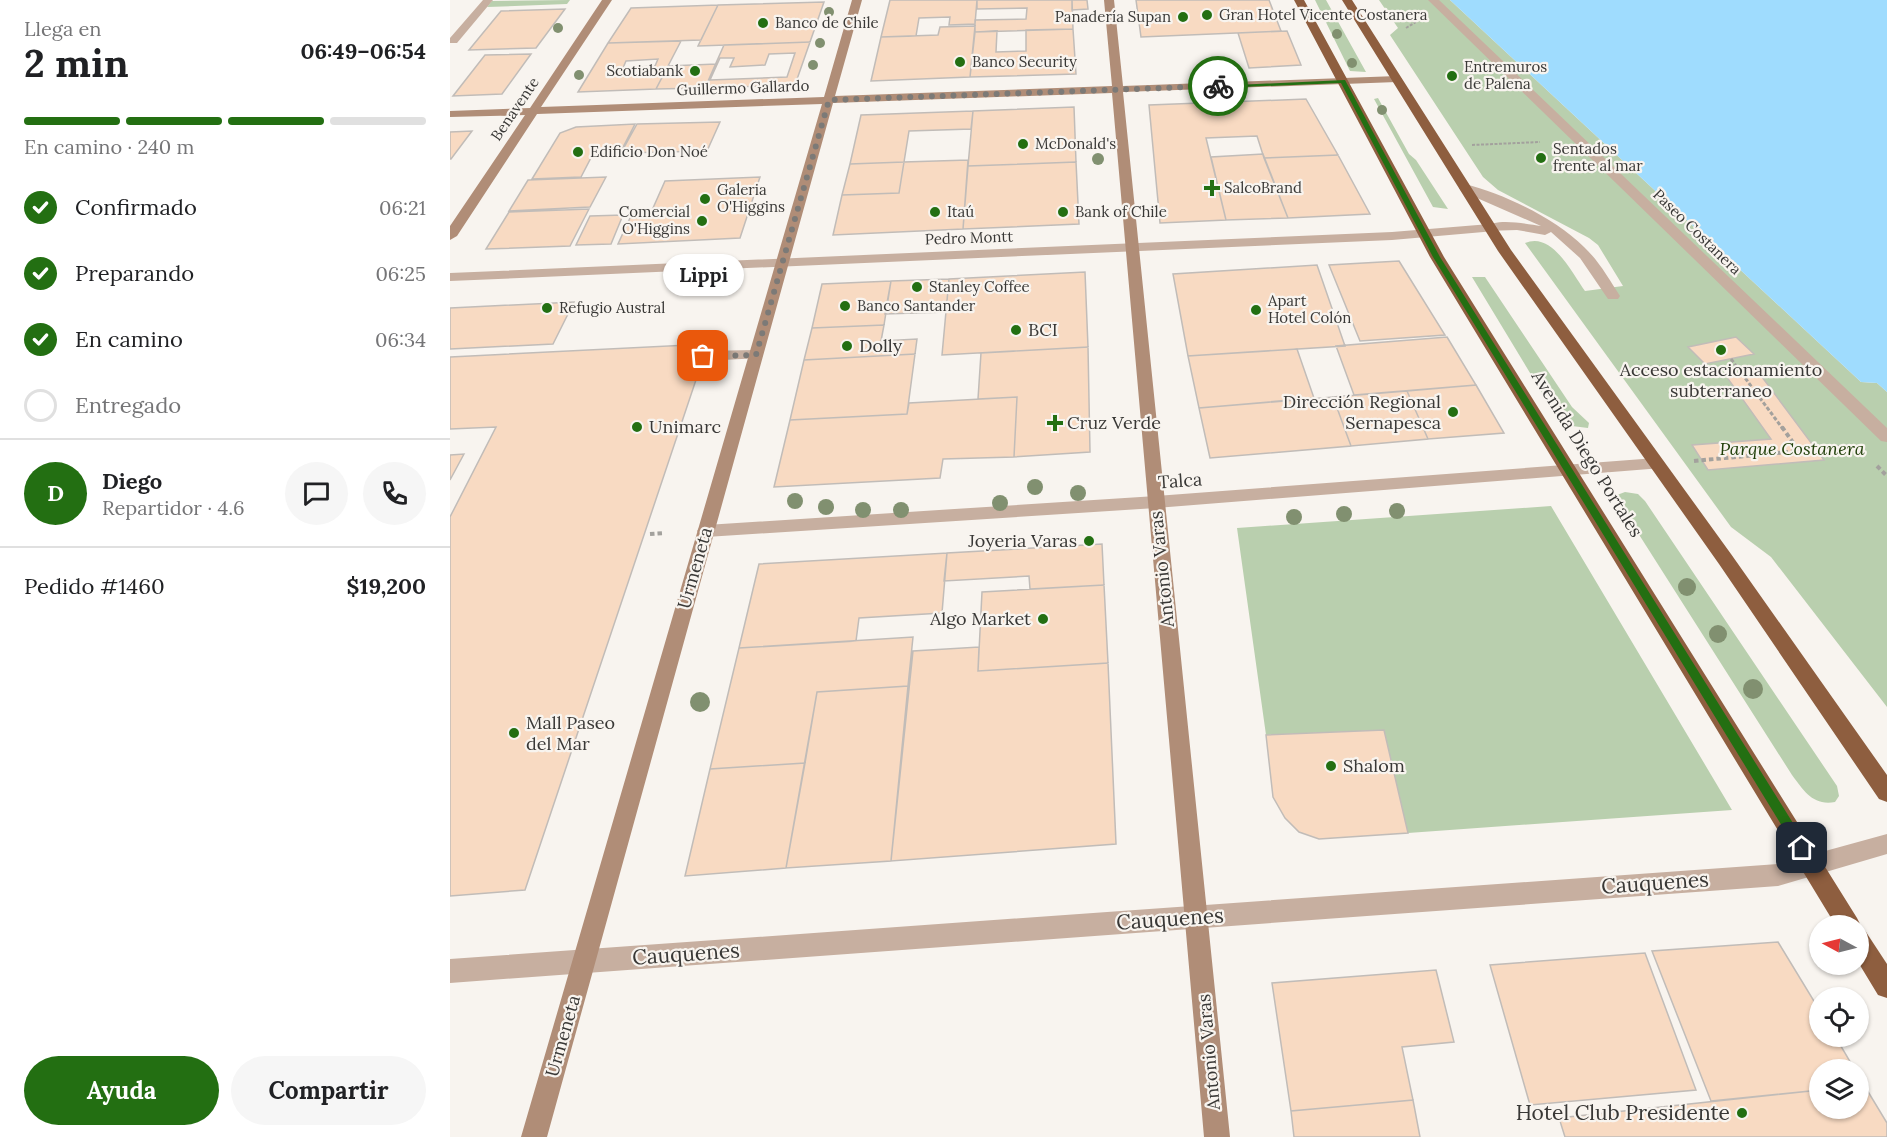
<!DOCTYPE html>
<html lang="es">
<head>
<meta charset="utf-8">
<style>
	:root { --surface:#fff; --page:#f6f6f6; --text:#202124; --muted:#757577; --line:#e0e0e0; --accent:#236f12 }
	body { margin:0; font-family:Lora,serif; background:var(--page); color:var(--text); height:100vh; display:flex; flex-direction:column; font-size:22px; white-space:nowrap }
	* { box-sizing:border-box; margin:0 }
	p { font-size:20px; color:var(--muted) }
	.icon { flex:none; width:33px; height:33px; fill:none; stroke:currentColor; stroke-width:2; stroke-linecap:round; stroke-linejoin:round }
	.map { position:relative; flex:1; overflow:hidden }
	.side { display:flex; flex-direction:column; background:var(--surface); width:450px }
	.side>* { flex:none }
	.needle { width:39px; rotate:277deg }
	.controls { position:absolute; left:1359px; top:915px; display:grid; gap:12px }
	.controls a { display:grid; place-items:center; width:60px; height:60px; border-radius:50%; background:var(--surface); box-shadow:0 2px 4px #0004; font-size:30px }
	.pin { position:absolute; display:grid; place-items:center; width:51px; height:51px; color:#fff; margin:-26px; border-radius:12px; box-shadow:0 3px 9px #0006 }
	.courier { position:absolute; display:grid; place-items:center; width:60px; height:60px; margin:-30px; border:4px solid #236f12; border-radius:50%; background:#fff; color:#222; box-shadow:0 2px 8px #0007 }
	.bubble { position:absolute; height:42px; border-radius:21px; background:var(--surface); box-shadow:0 2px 4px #0004; font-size:20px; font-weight:700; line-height:42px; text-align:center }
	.headline em { font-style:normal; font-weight:700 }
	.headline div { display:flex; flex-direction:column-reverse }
	.headline { display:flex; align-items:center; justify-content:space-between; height:102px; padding:0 24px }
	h1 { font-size:39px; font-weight:700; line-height:45px }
	.bar { display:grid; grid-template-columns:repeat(4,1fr); gap:9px 6px; align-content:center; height:72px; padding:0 24px }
	.bar i { height:8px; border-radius:4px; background:var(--line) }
	.bar .active { background:var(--accent) }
	.bar p { grid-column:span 4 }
	.line { display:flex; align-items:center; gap:15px; padding:0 24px; border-top:2px solid var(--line) }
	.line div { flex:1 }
	.round { display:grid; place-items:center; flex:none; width:63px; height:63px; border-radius:32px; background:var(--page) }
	ol { padding:0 24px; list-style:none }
	li { display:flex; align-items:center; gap:18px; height:66px }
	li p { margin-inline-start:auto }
	li .icon { padding:6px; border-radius:50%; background:var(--accent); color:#fff; stroke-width:4 }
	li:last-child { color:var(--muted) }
	li i { width:33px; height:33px; border:3px solid var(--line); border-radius:50% }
	.action { display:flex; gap:12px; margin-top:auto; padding:12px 24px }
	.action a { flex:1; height:69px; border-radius:36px; background:var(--accent); color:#fff; font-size:24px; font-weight:700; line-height:69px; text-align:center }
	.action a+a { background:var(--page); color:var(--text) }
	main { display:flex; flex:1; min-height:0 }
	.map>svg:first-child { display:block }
	.green { fill:#b9cfae }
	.water { fill:#9fdcfe }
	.building { fill:#f8dac2; stroke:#c1bcb8; stroke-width:1.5; fill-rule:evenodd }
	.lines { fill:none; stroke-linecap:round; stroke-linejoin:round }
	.path-far2 { stroke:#a3a19d; stroke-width:2; stroke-dasharray:3 1.5; stroke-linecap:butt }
	.path-far1 { stroke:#a3a19d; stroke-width:3; stroke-dasharray:4 2; stroke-linecap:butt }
	.path { stroke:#a3a19d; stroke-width:4; stroke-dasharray:4.5 3; stroke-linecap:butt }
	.lane { fill:#c7afa0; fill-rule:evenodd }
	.street { fill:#c7afa0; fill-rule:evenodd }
	.secondary { fill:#b08d77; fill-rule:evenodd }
	.highway { fill:#8e5e3f; fill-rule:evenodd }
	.tree { fill:#819070 }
	.route { fill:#236f12 }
	.done { stroke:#7c7a77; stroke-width:6; stroke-dasharray:0 10.8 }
	.poi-dot { fill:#236f12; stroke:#f8f4ef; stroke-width:2 }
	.labels { text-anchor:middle; stroke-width:4.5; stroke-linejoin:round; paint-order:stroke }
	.far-poi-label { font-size:15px; fill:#393836; stroke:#f8f4ef; text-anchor:start }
	.far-street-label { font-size:15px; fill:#393836; stroke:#f8f4ef }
	.poi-label { font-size:18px; fill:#393836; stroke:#f8f4ef; text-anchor:start }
	.park-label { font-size:18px; font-style:italic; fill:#1f3e08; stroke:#f8f4ef }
	.street-label { font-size:18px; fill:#393836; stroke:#f8f4ef }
	.near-street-label { font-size:21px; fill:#393836; stroke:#f8f4ef }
	.near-poi-label { font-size:21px; fill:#393836; stroke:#f8f4ef; text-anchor:end }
</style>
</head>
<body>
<main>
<section class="side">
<div class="headline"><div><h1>2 min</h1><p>Llega en</p></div><em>06:49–06:54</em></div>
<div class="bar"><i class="active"></i><i class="active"></i><i class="active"></i><i></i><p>En camino · 240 m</p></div>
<ol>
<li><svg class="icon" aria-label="check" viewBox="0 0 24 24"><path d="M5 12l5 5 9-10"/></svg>Confirmado<p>06:21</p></li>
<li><svg class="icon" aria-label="check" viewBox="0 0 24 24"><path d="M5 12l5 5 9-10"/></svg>Preparando<p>06:25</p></li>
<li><svg class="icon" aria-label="check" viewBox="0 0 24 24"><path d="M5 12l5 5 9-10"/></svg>En camino<p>06:34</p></li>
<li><i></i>Entregado</li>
</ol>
<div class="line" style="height:108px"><b class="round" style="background:var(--accent);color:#fff">D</b><div><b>Diego</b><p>Repartidor · 4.6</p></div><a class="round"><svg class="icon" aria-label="chat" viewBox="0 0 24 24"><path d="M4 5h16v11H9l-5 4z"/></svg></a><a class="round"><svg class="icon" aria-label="phone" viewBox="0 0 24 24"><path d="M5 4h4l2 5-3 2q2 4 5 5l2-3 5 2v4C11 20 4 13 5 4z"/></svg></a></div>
<div class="line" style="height:78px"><div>Pedido #1460</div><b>$19,200</b></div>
<div class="action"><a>Ayuda</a><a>Compartir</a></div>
</section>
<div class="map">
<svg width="1437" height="1137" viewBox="0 0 1437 1137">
	<rect width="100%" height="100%" fill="#f8f4ef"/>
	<path class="green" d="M120,0L117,4L37,7L42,1Z
		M865,0H876L916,72L900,71Z
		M929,0H1000L1411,382L1427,383L1437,392V707L1321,557L1281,527L1075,243C1102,231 1122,273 1135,291L1173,286L1148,245L1139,238L1048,190L1033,177L940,35L948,28Z
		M928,98L959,154L966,160L998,209L983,207L924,99Z
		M1022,277H1035L1122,407L1139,423L1138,428L1122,426L1106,416Z
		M1175,492L1188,494L1195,501L1387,786L1389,796L1385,802C1363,806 1354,791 1342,775L1167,500V495Z
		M1101,506L1282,810L958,833L934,730L816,735L787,528Z"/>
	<path class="water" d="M1000,0H1437V392L1427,383L1411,382Z"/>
	<path class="building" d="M440,0H527L525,24L499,25L500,17L469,18L466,36L431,37Z
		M527,0H622L623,29L525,32V20L576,19L577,8L527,9Z
		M622,0H637L638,9L622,10Z
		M686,0H819L831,31L691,37Z
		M374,2L360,42L248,46L268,5Z
		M268,5L251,40L158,43L181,8Z
		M115,9L86,48L19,50L51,11Z
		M525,26L520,77L421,81L431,37L488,35L490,27Z
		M623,29L626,74L520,77L525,32L547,31L546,52L576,51V30Z
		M837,31L851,65L799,68L788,33Z
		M231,41L206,89L128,92L158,43ZM208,59L205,66L173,68L176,61Z
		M360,42L345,85L255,88L274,45Z
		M345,53L337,77L260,80L270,58H284L280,67L315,65L319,54Z
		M81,54L52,94L3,96L35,55Z
		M266,64L255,88L206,89L218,66Z
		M856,99L888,155L814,158L807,136L756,138L776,220L710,223L699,105Z
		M624,107L626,162L518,166L523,111Z
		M523,111L521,129L459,131L454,162L400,164L411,115Z
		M270,122L257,151L171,153L187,124Z
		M185,124L171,151L144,152L131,177L82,179L110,133L126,127Z
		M22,131L1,159H0V132Z
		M813,154L838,218L776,220L761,157Z
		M888,155L920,214L838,218L814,158Z
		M518,160L513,229L383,235L392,195L449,193L454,162Z
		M454,162L449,193L392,195L400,164Z
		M626,162L629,224L513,229L518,166Z
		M156,177L140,207L59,211L78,180Z
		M310,177L290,238L168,244L180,218L199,217L215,181Z
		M139,209L120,246L36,249L59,212Z
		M173,215L161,244L126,245L140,216Z
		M949,261L995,335L910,341L879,265Z
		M867,265L895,346L738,356L723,274Z
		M635,272L638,347L492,355L499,279Z
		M499,279L496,312L435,314L441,281Z
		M441,281L434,325L362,328L372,284Z
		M124,302L103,344L0,349V308Z
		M434,325L431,341L467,339L465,354L354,360L362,328Z
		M997,337L1026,385L904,395L886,346Z
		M1286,337L1304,354L1255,364L1238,347Z
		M258,344L75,890L0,896V517L46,427L0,429V357Z
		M638,347L640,452L564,457L567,397L528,399L531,353Z
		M847,349L864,398L749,408L738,356Z
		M465,354L457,414L340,420L354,360Z
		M1309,373L1374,460L1258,470L1242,445L1321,439L1276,376Z
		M1026,385L1054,433L978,439L957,391Z
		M957,391L978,439L901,446L883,397Z
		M567,397L564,457L493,459L490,478L324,487L340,420L457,414L459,403Z
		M883,397L901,446L760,458L749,408Z
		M14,454L0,480V455Z
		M652,544L654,585L580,589L579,576L494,581L497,553Z
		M497,553L492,613L409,618L406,641L289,648L309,564Z
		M654,585L658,663L528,671L532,592Z
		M463,637L458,686L367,692L355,763L260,769L289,648Z
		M529,647L528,671L658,663L666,844L441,861L463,651Z
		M458,686L441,861L336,868L367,692Z
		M934,730L958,833L869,839L849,832L835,818L823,797L816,735Z
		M355,763L336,868L235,876L260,769Z
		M1328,942L1370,1011V1036H1385L1405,1070H1370V1090L1261,1101L1202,951Z
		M1195,953L1246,1090L1080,1105L1040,965Z
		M986,970L1004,1042L952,1047L963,1100L841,1111L822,983Z
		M1414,1085L1437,1123V1137H1115L1109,1118L1370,1090V1108H1408V1086Z
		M963,1100L970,1137H844L841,1111Z"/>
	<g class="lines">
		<path class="path-far2" d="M956,28L966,22
			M1022,145L1090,142"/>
		<path class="path-far1" d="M1281,359L1333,429"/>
		<path class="path" d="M1332,427L1349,451
			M1244,461L1400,446
			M1427,466L1437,476
			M200,534L214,533"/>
		<path class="lane" d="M33,0H43L7,43H0V38Z
			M1015,184C1054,194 1105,218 1134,247C1149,261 1159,279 1170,296L1168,299H1158L1130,258L1101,232L1095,235L1067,230L1035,231L1034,228C1046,217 1075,224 1091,226L1011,191L1009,188Z
			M306,350L313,355L311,358L253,361L246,356L253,351Z"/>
		<path class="street" d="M978,0H989L1437,428V442L1431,441Z
			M1040,224L1046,228L1045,231L942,240L0,281V273L942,232Z
			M1206,458L1212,460L1214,464L1212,468L706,508L256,537L250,536L247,531L250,526L256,525L706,496Z
			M1437,834V854L1328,886L0,983V959L1328,864Z"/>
		<path class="secondary" d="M152,0H162L91,107L374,97L402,0H412L385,96L662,86L654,0H664L673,86L947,76L952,79L947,82L673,92L780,1137H754L662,93L383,103L97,1137H71L372,104L87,114L7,236L0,240V226L75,115L0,117V111L80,108Z"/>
		<path class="highway" d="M844,0H854L994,257L1407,918L1411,926L1409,929L1416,932L1437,964V998L1428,995L1408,962V926H1386L980,257Z
			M892,0H902L1061,250L1281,554L1437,775V802L1429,799L1269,564L1048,251Z"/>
	</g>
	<g class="tree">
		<circle cx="379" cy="12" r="5"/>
		<circle cx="108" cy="28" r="5"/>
		<circle cx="887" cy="34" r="5"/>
		<circle cx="370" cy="43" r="5"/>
		<circle cx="902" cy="63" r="5"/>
		<circle cx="363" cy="65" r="5"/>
		<circle cx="129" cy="75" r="5"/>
		<circle cx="932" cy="110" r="5"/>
		<circle cx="648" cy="159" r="6"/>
		<circle cx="585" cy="487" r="8"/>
		<circle cx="628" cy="493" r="8"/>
		<circle cx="345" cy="501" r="8"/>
		<circle cx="550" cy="503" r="8"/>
		<circle cx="376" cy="507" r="8"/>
		<circle cx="413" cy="510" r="8"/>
		<circle cx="451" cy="510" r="8"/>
		<circle cx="947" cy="511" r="8"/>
		<circle cx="894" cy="514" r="8"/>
		<circle cx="844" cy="517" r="8"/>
		<circle cx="1237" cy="587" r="9"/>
		<circle cx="1268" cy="634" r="9"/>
		<circle cx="1303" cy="689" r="10"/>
		<circle cx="250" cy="702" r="10"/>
	</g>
	<path class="route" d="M895,80L990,257L1356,844V852H1348L983,257L891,83L768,88L765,86Z"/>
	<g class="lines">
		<path class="done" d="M253,356L306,355L379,100L768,86"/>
	</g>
	<g class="poi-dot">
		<circle cx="757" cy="15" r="6"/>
		<circle cx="733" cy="17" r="6"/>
		<circle cx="313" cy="23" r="6"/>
		<circle cx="510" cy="62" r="6"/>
		<circle cx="245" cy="71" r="6"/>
		<circle cx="1002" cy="76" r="6"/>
		<circle cx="573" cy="144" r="6"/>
		<circle cx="128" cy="152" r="6"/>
		<circle cx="1091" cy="158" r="6"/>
		<path d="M759 179h6v6h6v6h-6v6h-6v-6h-6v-6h6z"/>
		<circle cx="255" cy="199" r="6"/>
		<circle cx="485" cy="212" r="6"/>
		<circle cx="613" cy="212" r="6"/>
		<circle cx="252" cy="221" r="6"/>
		<circle cx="467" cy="287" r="6"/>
		<circle cx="395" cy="306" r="6"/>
		<circle cx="97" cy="308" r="6"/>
		<circle cx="806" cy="310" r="6"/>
		<circle cx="566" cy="330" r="6"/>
		<circle cx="397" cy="346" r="6"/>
		<circle cx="1271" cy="350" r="6"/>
		<circle cx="1003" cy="412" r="6"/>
		<path d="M602 414h6v6h6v6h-6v6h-6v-6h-6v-6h6z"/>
		<circle cx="187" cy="427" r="6"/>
		<circle cx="639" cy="541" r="6"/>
		<circle cx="593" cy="619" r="6"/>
		<circle cx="64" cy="733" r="6"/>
		<circle cx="881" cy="766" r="6"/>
		<circle cx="1292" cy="1113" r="6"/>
	</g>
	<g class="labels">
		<g class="far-poi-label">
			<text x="769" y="20">Gran Hotel Vicente Costanera</text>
			<text x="721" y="22" text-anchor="end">Panadería Supan</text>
			<text x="325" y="28">Banco de Chile</text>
			<text x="522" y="67">Banco Security</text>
			<text x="1014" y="72">Entremuros<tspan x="1014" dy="17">de Palena</tspan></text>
			<text x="233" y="76" text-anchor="end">Scotiabank</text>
			<text x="585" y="149">McDonald's</text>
			<text x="1103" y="154">Sentados<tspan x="1103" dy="17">frente al mar</tspan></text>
			<text x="140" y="157">Edificio Don Noé</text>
			<text x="774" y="193">SalcoBrand</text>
			<text x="267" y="195">Galeria<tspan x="267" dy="17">O'Higgins</tspan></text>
			<text x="240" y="217" text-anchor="end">Comercial<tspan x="240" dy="17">O'Higgins</tspan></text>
			<text x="497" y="217">Itaú</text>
			<text x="625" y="217">Bank of Chile</text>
			<text x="479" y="292">Stanley Coffee</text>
			<text x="818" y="306">Apart<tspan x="818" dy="17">Hotel Colón</tspan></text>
			<text x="407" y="311">Banco Santander</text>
			<text x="109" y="313">Refugio Austral</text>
		</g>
		<g class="far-street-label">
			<text transform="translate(293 88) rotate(-2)" y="5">Guillermo Gallardo</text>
			<text transform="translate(65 109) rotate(-56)" y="5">Benavente</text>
			<text transform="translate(1247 232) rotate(44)" y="5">Paseo Costanera</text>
			<text transform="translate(519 238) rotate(-2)" y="5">Pedro Montt</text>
		</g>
		<g class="poi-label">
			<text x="578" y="336">BCI</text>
			<text x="409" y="352">Dolly</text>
			<text x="1271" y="376" text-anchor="middle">Acceso estacionamiento<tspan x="1271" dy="21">subterraneo</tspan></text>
			<text x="991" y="408" text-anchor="end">Dirección Regional<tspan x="991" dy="21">Sernapesca</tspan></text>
			<text x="617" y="429">Cruz Verde</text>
			<text x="199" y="433">Unimarc</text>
			<text x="627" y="547" text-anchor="end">Joyeria Varas</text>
			<text x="581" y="625" text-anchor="end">Algo Market</text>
			<text x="76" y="729">Mall Paseo<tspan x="76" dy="21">del Mar</tspan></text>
			<text x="893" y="772">Shalom</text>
		</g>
		<g class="park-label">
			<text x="1342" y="455">Parque Costanera</text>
		</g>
		<g class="street-label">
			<text transform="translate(1137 454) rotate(58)" y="6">Avenida Diego Portales</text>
			<text transform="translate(730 481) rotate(-4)" y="6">Talca</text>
			<text transform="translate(245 568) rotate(-74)" y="6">Urmeneta</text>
			<text transform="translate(712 569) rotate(-96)" y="6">Antonio Varas</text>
			<text transform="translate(113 1036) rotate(-74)" y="6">Urmeneta</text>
			<text transform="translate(759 1052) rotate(-95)" y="6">Antonio Varas</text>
		</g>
		<g class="near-street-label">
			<text transform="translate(1205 883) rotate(-4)" y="7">Cauquenes</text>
			<text transform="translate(720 919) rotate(-4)" y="7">Cauquenes</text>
			<text transform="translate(236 954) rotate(-4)" y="7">Cauquenes</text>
		</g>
		<g class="near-poi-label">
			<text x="1280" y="1120">Hotel Club Presidente</text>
		</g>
	</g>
</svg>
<div class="controls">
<a><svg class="needle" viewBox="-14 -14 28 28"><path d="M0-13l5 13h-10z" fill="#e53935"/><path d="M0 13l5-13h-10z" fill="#757577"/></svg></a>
<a><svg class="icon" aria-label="locate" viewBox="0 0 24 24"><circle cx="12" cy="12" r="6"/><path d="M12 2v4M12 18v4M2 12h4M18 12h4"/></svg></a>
<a><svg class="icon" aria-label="layers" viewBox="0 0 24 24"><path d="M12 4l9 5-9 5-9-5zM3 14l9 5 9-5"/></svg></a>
</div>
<div class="pin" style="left:253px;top:356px;background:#ea580c"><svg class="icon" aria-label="bag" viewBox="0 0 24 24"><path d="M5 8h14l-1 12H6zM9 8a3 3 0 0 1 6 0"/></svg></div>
<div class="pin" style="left:1352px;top:848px;background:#1f2937"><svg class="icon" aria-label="home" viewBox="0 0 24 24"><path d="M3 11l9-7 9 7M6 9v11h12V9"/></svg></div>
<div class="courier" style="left:768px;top:86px"><svg class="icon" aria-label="bike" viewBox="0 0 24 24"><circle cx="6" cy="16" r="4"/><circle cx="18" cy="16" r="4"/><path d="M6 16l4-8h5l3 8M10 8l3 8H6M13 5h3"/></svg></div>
<div class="bubble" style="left:213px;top:254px;width:81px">Lippi</div>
</div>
</main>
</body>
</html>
